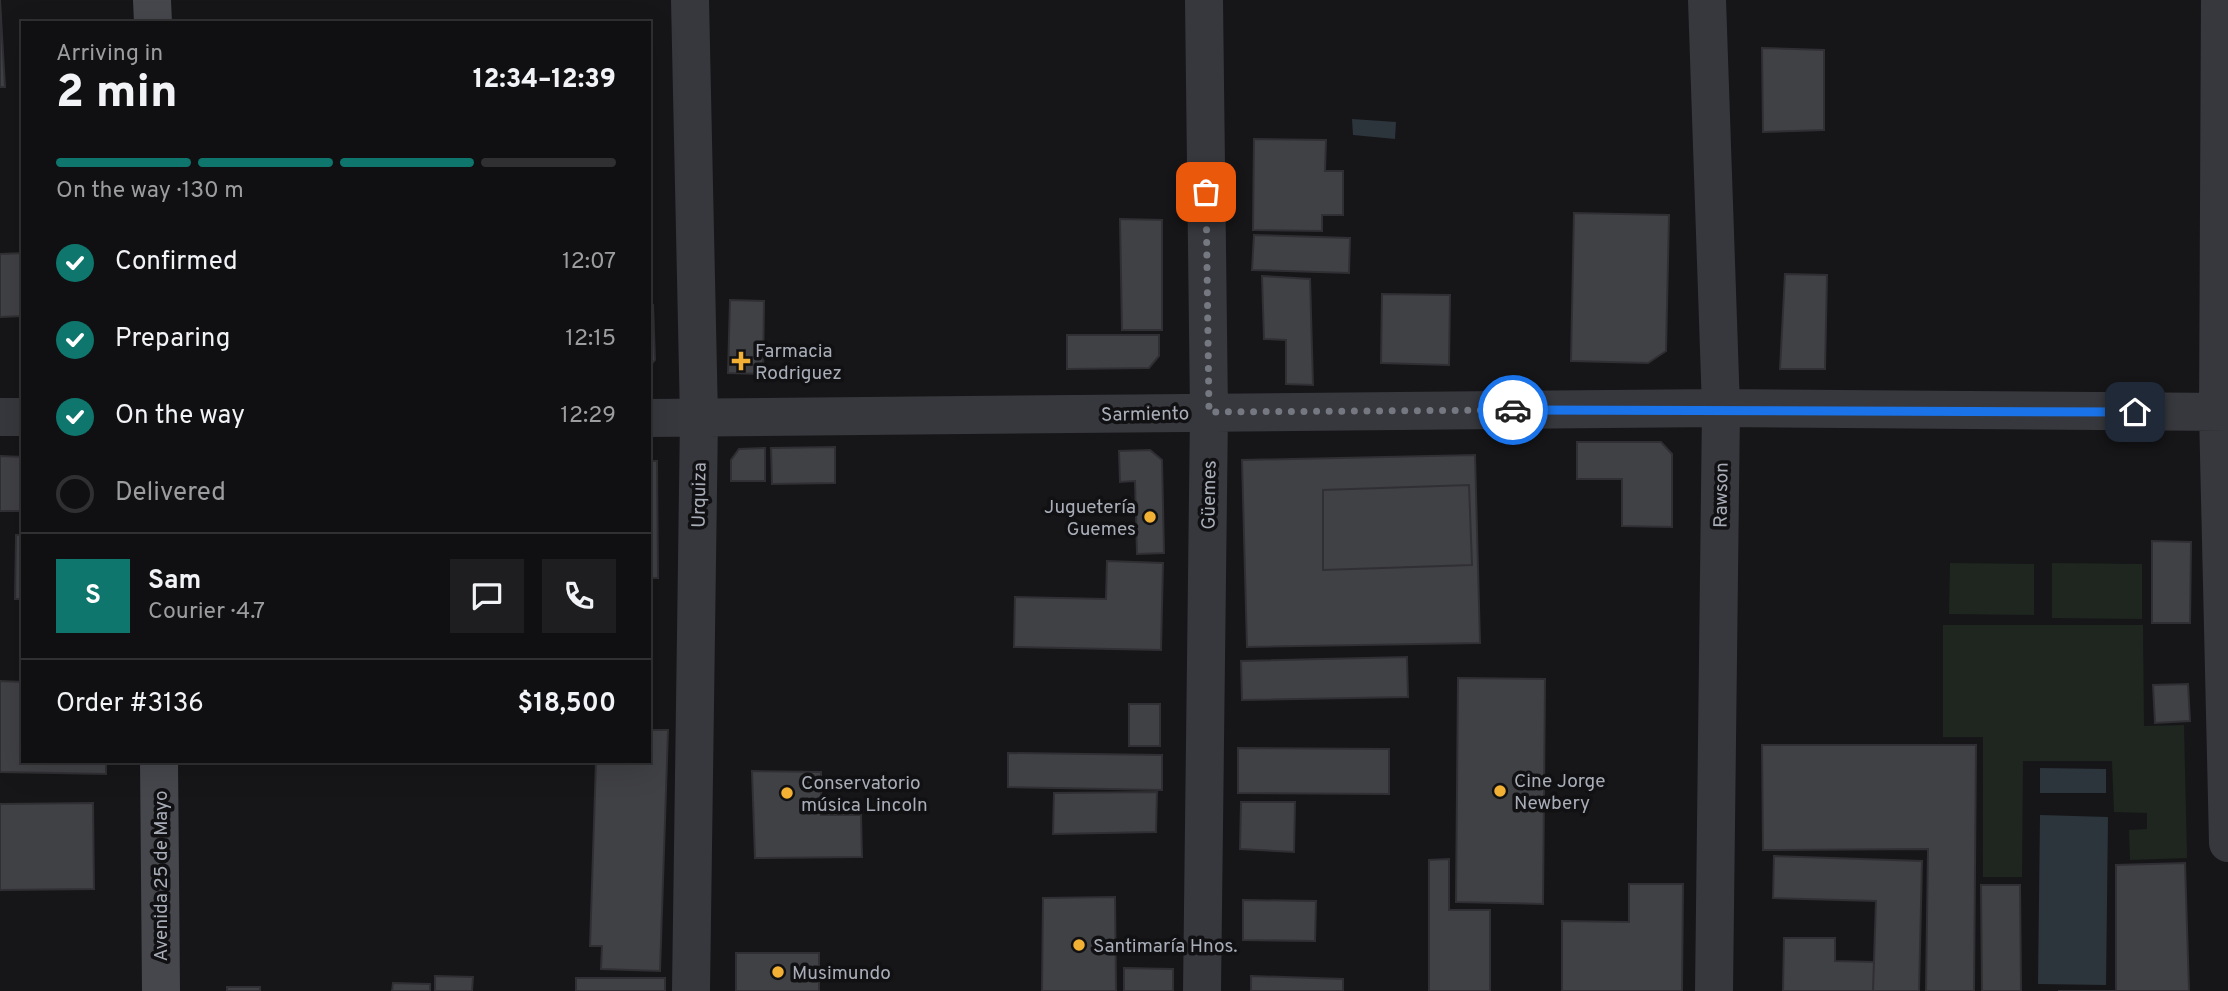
<!DOCTYPE html>
<html lang="en">
<head>
<meta charset="utf-8">
<style>
	:root { --surface:#101012; --page:#1e1e20; --text:#f1f3f6; --muted:#9c9d9f; --line:#303032; --accent:#0f766e }
	body { margin:0; font-family:Overpass,sans-serif; background:var(--page); color:var(--text); height:100vh; display:flex; flex-direction:column; font-size:26px; white-space:nowrap }
	* { box-sizing:border-box; margin:0 }
	p { font-size:23px; color:var(--muted) }
	.icon { flex:none; width:38px; height:38px; fill:none; stroke:currentColor; stroke-width:2; stroke-linecap:round; stroke-linejoin:round }
	.map { position:relative; flex:1; overflow:hidden }
	.sheet { position:absolute; left:21px; top:21px; width:630px; height:742px; display:flex; flex-direction:column; background:var(--surface); border-radius:0px; box-shadow:0 7px 28px #0002,0 0 0 2px var(--line) }
	.sheet>* { flex:none }
	.pin { position:absolute; display:grid; place-items:center; width:60px; height:60px; color:#fff; margin:-30px; border-radius:14px; box-shadow:0 4px 10px #0006 }
	.courier { position:absolute; display:grid; place-items:center; width:70px; height:70px; margin:-35px; border:5px solid #1a73e8; border-radius:50%; background:#fff; color:#222; box-shadow:0 2px 9px #0007 }
	.summary em { font-style:normal; font-weight:800 }
	.summary div { display:flex; flex-direction:column-reverse }
	.summary { display:flex; align-items:center; justify-content:space-between; height:119px; padding:0 35px }
	h1 { font-size:46px; font-weight:800; line-height:52px }
	.bar { display:grid; grid-template-columns:repeat(4,1fr); gap:10px 7px; align-content:center; height:84px; padding:0 35px }
	.bar i { height:9px; border-radius:5px; background:var(--line) }
	.bar .on { background:var(--accent) }
	.bar p { grid-column:span 4 }
	.line { display:flex; align-items:center; gap:18px; padding:0 35px; border-top:2px solid var(--line) }
	.line div { flex:1 }
	.round { display:grid; place-items:center; flex:none; width:74px; height:74px; border-radius:0px; background:var(--page) }
	ol { padding:0 35px; list-style:none }
	li { display:flex; align-items:center; gap:21px; height:77px }
	li p { margin-inline-start:auto }
	li .icon { padding:7px; border-radius:50%; background:var(--accent); color:#fff; stroke-width:4 }
	li:last-child { color:var(--muted) }
	li i { width:38px; height:38px; border:4px solid var(--line); border-radius:50% }
	.map>svg:first-child { display:block }
	.green { fill:#1e261f }
	.water { fill:#2c353c }
	.building { fill:#404145; stroke:#303034; stroke-width:2 }
	.lines { fill:none; stroke-linecap:round; stroke-linejoin:round }
	.street { stroke:#37383d; stroke-width:38 }
	.secondary { stroke:#45474d; stroke-width:38 }
	.done { stroke:#757880; stroke-width:7; stroke-dasharray:0 12.6 }
	.route { stroke:#1a73e8; stroke-width:9 }
	.poi-dot { fill:#f2b134; stroke:#111113; stroke-width:2.5 }
	.labels { text-anchor:middle; stroke-width:7; stroke-linejoin:round; paint-order:stroke }
	.poi-label { font-size:19px; fill:#a8adb8; stroke:#111113; text-anchor:start }
	.street-label { font-size:19px; fill:#a8adb8; stroke:#111113 }
</style>
</head>
<body>
<div class="map">
<svg width="2228" height="991" viewBox="0 0 2228 991">
	<rect width="100%" height="100%" fill="#161618"/>
	<path class="green" d="M1950,563L2034,564V615L1949,614Z
		M2052,563L2142,564V619L2052,618Z
		M1943,625H2143L2144,726L2184,725L2187,858L2130,860L2129,830L2147,829V813L2114,812L2112,761H2023L2022,877H1983V737H1943Z"/>
	<path class="water" d="M1352,119L1396,122L1395,139L1353,135Z
		M2040,768L2106,769V793H2040Z
		M2040,815L2108,817L2106,985L2038,984Z"/>
	<path class="building" d="M0,0L5,87H0Z
		M1762,48L1824,50V130L1763,132Z
		M1254,139L1326,140L1325,171H1343V215H1322V231L1253,230Z
		M1574,213L1669,215L1666,351L1648,363L1571,361Z
		M1120,219L1162,220V330H1122Z
		M1254,235L1350,238L1349,273L1252,270Z
		M23,253V316L0,317V254Z
		M1785,274L1827,275L1825,369H1780Z
		M1262,276L1310,279L1313,385L1286,384V340L1264,339Z
		M1382,294L1450,295L1449,365L1381,363Z
		M730,300L764,301L763,374L728,373Z
		M649,305H653L655,360L649,367Z
		M1067,335H1159V356L1149,368L1067,369Z
		M1577,442H1661L1672,454V527L1622,526V479H1577Z
		M835,447V483L772,484L771,448Z
		M765,448V481H731V460L739,449Z
		M1150,450L1162,460L1164,553L1137,554L1135,481L1120,482L1119,451Z
		M1475,455L1480,643L1247,647L1242,460Z
		M0,456L23,457V511H0Z
		M649,461H657L658,578H649Z
		M1469,485L1472,565L1323,570V490Z
		M16,535H23V599H15Z
		M2152,541L2191,542L2190,623H2152Z
		M1107,561L1163,563L1161,650L1014,647L1015,597L1106,599Z
		M1407,657L1408,697L1242,700L1241,661Z
		M1458,678L1545,679L1543,904L1456,902Z
		M0,681L23,682V761H106V774L0,772Z
		M2188,684L2190,721L2155,723L2153,685Z
		M1129,704H1160V746H1129Z
		M649,730H668L660,971L601,969L602,946H590L596,761H649Z
		M1762,745H1976L1974,991H1926L1928,849L1763,850Z
		M1238,748L1389,749V794L1238,793Z
		M1008,753L1162,755V790L1008,787Z
		M752,771L821,772V815H861L862,857L755,858Z
		M1157,792L1156,832L1053,834L1054,793Z
		M1241,802H1295L1294,852L1240,849Z
		M93,803L94,889L0,890V804Z
		M1774,856L1922,861L1919,991H1873L1876,901L1773,898Z
		M1449,859V910H1490V991H1429V860Z
		M2185,863L2189,991H2058H2116V865Z
		M1629,884H1683L1682,991H1562V921L1629,922Z
		M1981,885H2020L2021,991H1982Z
		M1115,897L1116,991H1042L1043,898Z
		M1243,900L1316,901L1315,941L1243,940Z
		M1784,938H1835V961L1874,962L1873,991H1783Z
		M736,953H819V991H736Z
		M1124,968L1173,969V991H1124Z
		M435,976L473,977L472,991H435Z
		M1251,976L1343,979V991H1251Z
		M576,978H665V991H576Z
		M393,983L430,984V991H392Z
		M227,987H260V991H227Z"/>
	<g class="lines">
		<path class="street" d="M690,0L699,418L691,991
			M1707,0L1721,408L1714,991
			M2220,0L2218,412L2228,843
			M0,417H23
			M649,418L1721,408L2228,412
			M1202,991L1209,412L1204,0"/>
		<path class="secondary" d="M152,0L153,23
			M159,761L161,991"/>
	</g>
	<g class="lines">
		<path class="done" d="M1206,192L1209,412L1513,410"/>
		<path class="route" d="M1513,410L2135,412"/>
	</g>
	<g class="poi-dot">
		<path d="M737.5 350.5h7v7h7v7h-7v7h-7v-7h-7v-7h7z"/>
		<circle cx="1150" cy="517" r="7"/>
		<circle cx="1500" cy="791" r="7"/>
		<circle cx="787" cy="793" r="7"/>
		<circle cx="1079" cy="945" r="7"/>
		<circle cx="778" cy="972" r="7"/>
	</g>
	<g class="labels">
		<g class="poi-label">
			<text x="755" y="357">Farmacia<tspan x="755" dy="22">Rodriguez</tspan></text>
			<text x="1136" y="513" text-anchor="end">Juguetería<tspan x="1136" dy="22">Guemes</tspan></text>
			<text x="1514" y="787">Cine Jorge<tspan x="1514" dy="22">Newbery</tspan></text>
			<text x="801" y="789">Conservatorio<tspan x="801" dy="22">música Lincoln</tspan></text>
			<text x="1093" y="952">Santimaría Hnos.</text>
			<text x="792" y="979">Musimundo</text>
		</g>
		<g class="street-label">
			<text transform="translate(1145 413) rotate(-1)" y="7">Sarmiento</text>
			<text transform="translate(698 495) rotate(-89)" y="7">Urquiza</text>
			<text transform="translate(1208 495) rotate(-89)" y="7">Güemes</text>
			<text transform="translate(1720 495) rotate(-89)" y="7">Rawson</text>
			<text transform="translate(160 876) rotate(-90)" y="7">Avenida 25 de Mayo</text>
		</g>
	</g>
</svg>
<div class="pin" style="left:1206px;top:192px;background:#ea580c"><svg class="icon" aria-label="bag" viewBox="0 0 24 24"><path d="M5 8h14l-1 12H6zM9 8a3 3 0 0 1 6 0"/></svg></div>
<div class="pin" style="left:2135px;top:412px;background:#1f2937"><svg class="icon" aria-label="home" viewBox="0 0 24 24"><path d="M3 11l9-7 9 7M6 9v11h12V9"/></svg></div>
<div class="courier" style="left:1513px;top:410px"><svg class="icon" aria-label="car" viewBox="0 0 24 24"><path d="M5 17H2v-5l4-1 3-4h7l3 4 3 1v5h-3M9 17h6M6 11h13"/><circle cx="7" cy="17" r="2"/><circle cx="17" cy="17" r="2"/></svg></div>
<section class="sheet">
<div class="summary"><div><h1>2 min</h1><p>Arriving in</p></div><em>12:34–12:39</em></div>
<div class="bar"><i class="on"></i><i class="on"></i><i class="on"></i><i></i><p>On the way · 130 m</p></div>
<ol>
<li><svg class="icon" aria-label="check" viewBox="0 0 24 24"><path d="M5 12l5 5 9-10"/></svg>Confirmed<p>12:07</p></li>
<li><svg class="icon" aria-label="check" viewBox="0 0 24 24"><path d="M5 12l5 5 9-10"/></svg>Preparing<p>12:15</p></li>
<li><svg class="icon" aria-label="check" viewBox="0 0 24 24"><path d="M5 12l5 5 9-10"/></svg>On the way<p>12:29</p></li>
<li><i></i>Delivered</li>
</ol>
<div class="line" style="height:126px"><b class="round" style="background:var(--accent);color:#fff">S</b><div><b>Sam</b><p>Courier · 4.7</p></div><a class="round"><svg class="icon" aria-label="chat" viewBox="0 0 24 24"><path d="M4 5h16v11H9l-5 4z"/></svg></a><a class="round"><svg class="icon" aria-label="phone" viewBox="0 0 24 24"><path d="M5 4h4l2 5-3 2q2 4 5 5l2-3 5 2v4C11 20 4 13 5 4z"/></svg></a></div>
<div class="line" style="height:91px"><div>Order #3136</div><b>$18,500</b></div>
</section>
</div>
</body>
</html>
